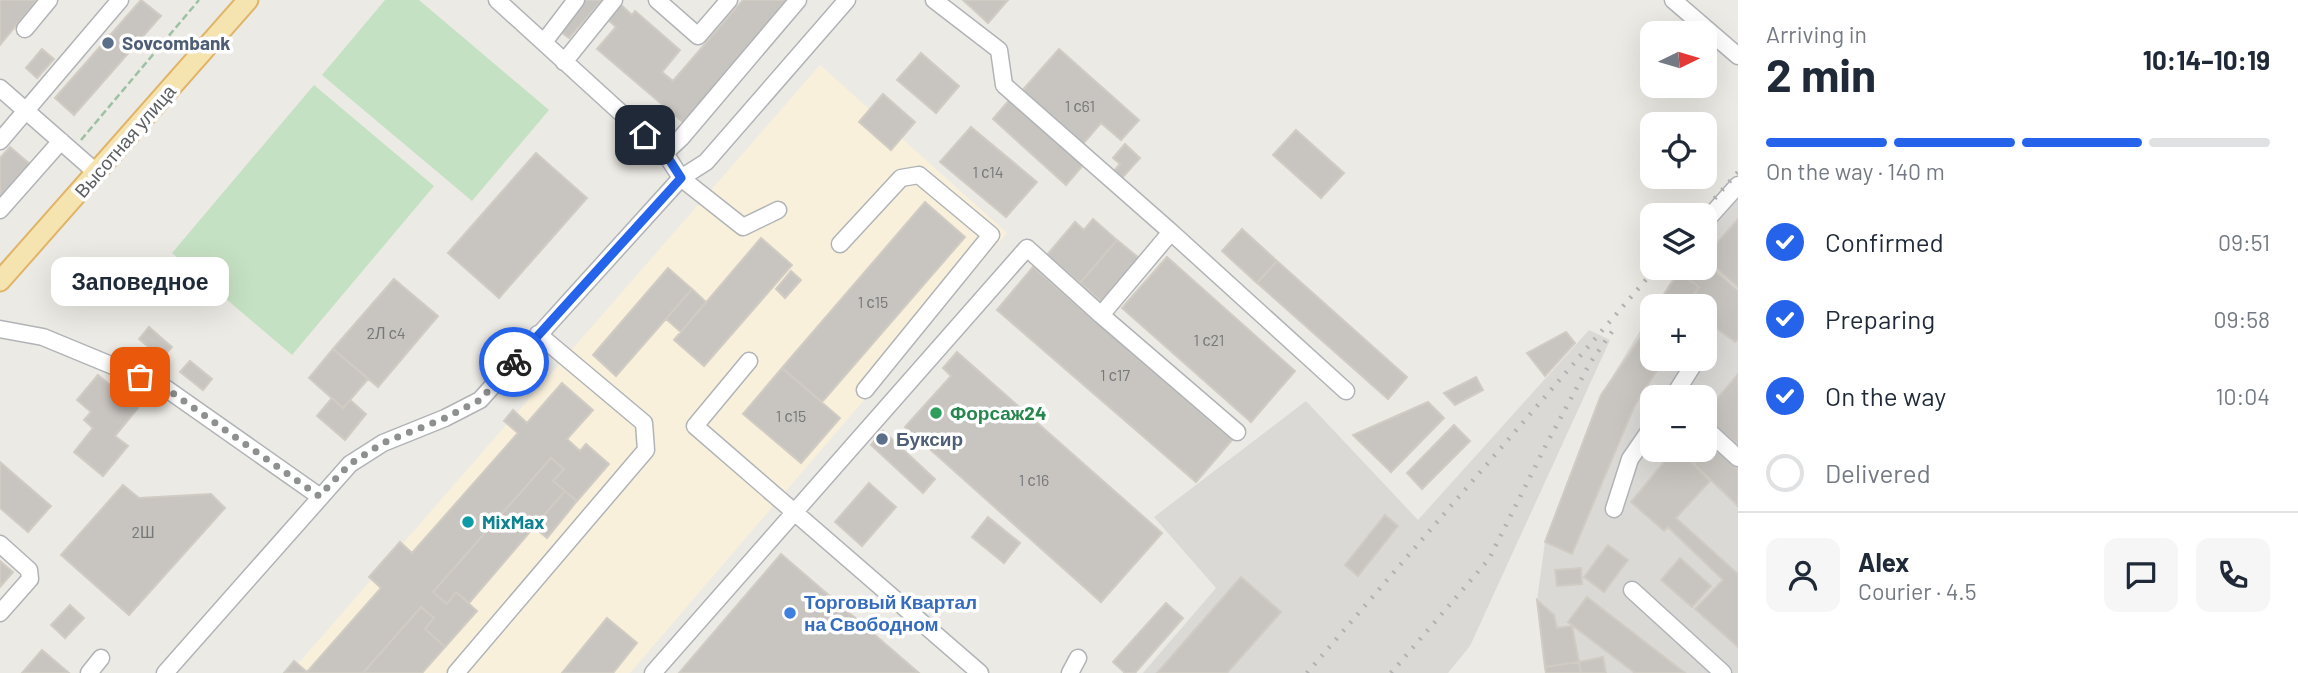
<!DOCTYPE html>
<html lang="en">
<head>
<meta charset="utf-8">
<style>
	:root { --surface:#fff; --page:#f6f6f7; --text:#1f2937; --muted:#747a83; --line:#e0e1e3; --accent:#2563eb }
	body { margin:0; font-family:Barlow,sans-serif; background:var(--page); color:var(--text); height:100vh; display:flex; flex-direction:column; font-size:26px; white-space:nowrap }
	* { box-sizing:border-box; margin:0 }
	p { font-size:23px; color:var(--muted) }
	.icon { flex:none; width:38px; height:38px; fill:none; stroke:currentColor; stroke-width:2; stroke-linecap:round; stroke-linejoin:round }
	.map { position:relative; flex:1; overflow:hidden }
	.drawer { display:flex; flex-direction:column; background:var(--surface); width:560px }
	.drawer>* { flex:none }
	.needle { width:46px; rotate:85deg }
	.tools { position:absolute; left:1640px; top:21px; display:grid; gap:14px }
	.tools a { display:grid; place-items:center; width:77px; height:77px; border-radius:14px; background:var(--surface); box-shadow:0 7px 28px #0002; font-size:35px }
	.pin { position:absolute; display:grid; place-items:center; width:60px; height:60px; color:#fff; margin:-30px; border-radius:14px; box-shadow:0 4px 10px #0006 }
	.courier { position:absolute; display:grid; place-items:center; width:70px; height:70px; margin:-35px; border:5px solid #2563eb; border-radius:50%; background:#fff; color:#222; box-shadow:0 2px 9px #0007 }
	.bubble { position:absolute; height:49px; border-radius:14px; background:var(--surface); box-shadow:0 7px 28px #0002; font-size:23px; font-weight:700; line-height:49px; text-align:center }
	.head em { font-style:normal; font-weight:700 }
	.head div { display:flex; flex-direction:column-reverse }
	.head { display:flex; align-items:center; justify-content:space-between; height:119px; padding:0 28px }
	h1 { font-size:46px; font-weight:700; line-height:52px }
	.bar { display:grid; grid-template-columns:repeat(4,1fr); gap:10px 7px; align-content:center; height:84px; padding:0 28px }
	.bar i { height:9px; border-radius:5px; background:var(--line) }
	.bar .current { background:var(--accent) }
	.bar p { grid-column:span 4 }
	.line { display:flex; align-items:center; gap:18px; padding:0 28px; border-top:2px solid var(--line) }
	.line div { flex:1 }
	.round { display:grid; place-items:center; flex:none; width:74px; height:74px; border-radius:14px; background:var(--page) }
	ol { padding:0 28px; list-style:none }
	li { display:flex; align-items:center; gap:21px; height:77px }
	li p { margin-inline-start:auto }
	li .icon { padding:7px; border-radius:50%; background:var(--accent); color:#fff; stroke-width:4 }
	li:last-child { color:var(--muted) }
	li i { width:38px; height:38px; border:4px solid var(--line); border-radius:50% }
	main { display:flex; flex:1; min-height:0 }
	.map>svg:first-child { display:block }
	.commercial { fill:#f9f0dc }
	.industrial { fill:#dbd9d6; fill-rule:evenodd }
	.green { fill:#c5e1c3 }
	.building { fill:#c8c5c0; stroke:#d0cbc3; stroke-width:2 }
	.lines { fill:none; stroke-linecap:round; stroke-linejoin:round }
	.minor-casing { stroke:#b1b4b7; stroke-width:19 }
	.major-casing { stroke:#dfb469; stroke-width:23 }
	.path { stroke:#9dc1a4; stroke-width:2.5; stroke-dasharray:7 3.5; stroke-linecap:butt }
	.minor { stroke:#fff; stroke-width:16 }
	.major { stroke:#f5e4b0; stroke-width:19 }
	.rail { stroke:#b1b2b2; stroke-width:4.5; stroke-dasharray:2 9; stroke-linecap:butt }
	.done { stroke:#8e9090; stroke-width:7; stroke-dasharray:0 12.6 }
	.route { stroke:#2563eb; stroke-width:9 }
	.service-dot { fill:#5c6f8a; stroke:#fff; stroke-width:2.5 }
	.leisure-dot { fill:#2e9e5b; stroke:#fff; stroke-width:2.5 }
	.culture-dot { fill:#0f9aa8; stroke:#fff; stroke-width:2.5 }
	.shop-dot { fill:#3f7fe0; stroke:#fff; stroke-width:2.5 }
	.labels { text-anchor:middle; stroke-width:7; stroke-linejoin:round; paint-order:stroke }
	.number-label { font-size:16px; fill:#77787a }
	.service-label { font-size:19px; font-weight:bold; fill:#4e5e75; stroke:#fff; text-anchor:start }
	.street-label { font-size:19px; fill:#5c5f62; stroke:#fff }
	.leisure-label { font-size:19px; font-weight:bold; fill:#27864d; stroke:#fff; text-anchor:start }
	.culture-label { font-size:19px; font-weight:bold; fill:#0d838f; stroke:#fff; text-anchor:start }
	.shop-label { font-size:19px; font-weight:bold; fill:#366cbe; stroke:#fff; text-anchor:start }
</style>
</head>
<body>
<main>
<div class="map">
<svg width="1738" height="673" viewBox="0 0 1738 673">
	<rect width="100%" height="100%" fill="#eceae4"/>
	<path class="commercial" d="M820,65L1007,233L630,673H290Z"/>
	<path class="industrial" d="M1738,197V673H1546L1537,600L1545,542L1601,395L1652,311V359H1704V306H1655L1679,268H1704L1705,237ZM1652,397H1704V450H1652Z
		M1589,330L1610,340L1470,646L1448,673H1143L1216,588L1154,517L1306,401L1418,520Z"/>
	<path class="green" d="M385,0H419L549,110L472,201L322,75Z
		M314,85L434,186L292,355L172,253Z"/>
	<path class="building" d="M0,0H37L0,45Z
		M141,0L161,16L74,115L55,98Z
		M583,0H602L569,38L558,30Z
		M743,0H789L684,123L597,49L616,27L606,18L619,3L632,15L635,11L680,50L662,72L673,81Z
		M963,0H1008L988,23Z
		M42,49L54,59L37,78L26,68Z
		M1059,49L1139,120L1121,140L1101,123L1082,145L1021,92Z
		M921,53L959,86L936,113L897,80Z
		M883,94L915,122L891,150L859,122Z
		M1011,98L1084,164L1066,185L993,119Z
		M971,127L1037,182L1006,217L940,162Z
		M1296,130L1344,173L1321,198L1273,155Z
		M1125,144L1140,158L1121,179L1113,172L1120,164L1113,158Z
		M10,147L30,164L0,197V158Z
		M536,153L587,198L499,298L448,253Z
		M925,202L965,237L822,402L782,368Z
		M1093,219L1117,240L1080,283L1047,255L1075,222L1084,230Z
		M1738,219V287L1704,258Z
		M1242,229L1277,261L1257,283L1222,251Z
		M761,238L792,265L704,366L674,340Z
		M1117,240L1139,258L1102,302L1080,283Z
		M1167,257L1295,371L1251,422L1122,308Z
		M1277,261L1407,377L1388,399L1257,283Z
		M1704,261L1738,291V339L1735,342L1704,319V306H1687L1699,287L1677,270L1679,268H1704Z
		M1033,267L1232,440L1196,482L997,310Z
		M668,268L692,289L616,376L593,355Z
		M791,271L801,280L785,298L776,289Z
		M1679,273L1699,287L1686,306H1657Z
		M105,275H144L143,303L104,302Z
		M394,279L438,316L378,387L333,349Z
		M692,289L706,302L681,332L666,319Z
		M1652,321V359H1664L1634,407L1572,554L1545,542L1601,395Z
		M149,327L172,347L162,358L139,339Z
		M1566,332L1575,343L1545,376L1527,353Z
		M333,349L368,379L343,408L309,378Z
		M957,352L1162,533L1101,602L905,427L951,376L943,368Z
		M190,361L212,379L203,390L180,372Z
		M782,368L840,418L801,463L743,414Z
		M1738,374V445L1704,417V414Z
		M98,375L138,408L115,436L128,446L103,476L74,452L93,428L84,420L91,412L77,400Z
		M1476,377L1483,390L1455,405L1444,393Z
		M562,383L593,410L567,439L580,451L586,444L609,464L577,501L553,481L564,469L551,458L433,592L447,604L456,592L477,611L445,647L425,629L434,618L421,607L363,673H284L294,661L307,672L381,588L369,577L400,542L412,553L518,433L504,421L513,410L527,423Z
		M332,398L343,408L350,400L366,414L345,440L317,416Z
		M1428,402L1444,418L1391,472L1353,435Z
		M1454,425L1470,441L1422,489L1407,473Z
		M883,431L935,479L923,493L871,445Z
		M1704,439L1711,445L1694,464L1679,450H1704Z
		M1711,445L1738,469V506L1694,464Z
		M1674,450H1679L1710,481L1676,518L1738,574V647L1695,609L1723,580L1668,527L1664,531L1631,502Z
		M551,458L564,469L553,481L565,491L469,603L456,592L447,604L433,592Z
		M0,462L51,506L28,532L0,508Z
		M869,483L896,507L862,546L835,522Z
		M123,485L139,498L211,494L225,508L129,615L61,555Z
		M565,491L577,501L547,538L534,527Z
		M1385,515L1398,526L1358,576L1345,565Z
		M988,517L1020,543L1004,563L972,537Z
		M1608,545L1628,560L1604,592L1584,577Z
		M781,554L919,673H679Z
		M1680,558L1711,586L1692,607L1661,580Z
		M0,561L13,572L0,587Z
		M1581,568L1582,584L1557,586L1555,570Z
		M1241,577L1281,612L1227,673H1157Z
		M1587,597L1685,673H1635L1568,622Z
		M1537,600L1554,615L1557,628L1572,626L1579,662L1545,667Z
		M1166,603L1183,618L1135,673H1125L1113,662Z
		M70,605L84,618L65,638L51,625Z
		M421,607L434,618L425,629L445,647L422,673H363Z
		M607,618L637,643L613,673H562Z
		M42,650L69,673H22Z
		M1603,657L1606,673H1581L1579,662Z
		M1579,662L1581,673H1546L1545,667Z"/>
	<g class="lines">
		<defs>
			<path id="minor" d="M497,0L665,153L681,178L743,227L778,210
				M657,0L698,36L729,0
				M1673,0L1738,56
				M25,29L49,0
				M544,42L576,0
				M564,62L614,0
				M0,88L97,173
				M0,141L120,0
				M665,153L681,138L798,0
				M0,210L61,141
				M1704,223L1738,185
				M1171,232L1346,391
				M840,244L901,178L919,175L991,235L865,390
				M1101,315L1237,432
				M0,329L43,337L164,387L319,496
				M749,361L695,426L980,673
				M1673,397L1697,359
				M1704,427L1738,458
				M1614,509L1630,459L1652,427
				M0,544L29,570L30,579L0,613
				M1632,590L1723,673
				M89,673L101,658
				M165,673L350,464L383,443L445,418L480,400L681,178L706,162L847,0
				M456,673L646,450L644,423L538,334
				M653,673L1027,248L1101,315L1171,232L1004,85L999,50L934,0
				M1070,673L1078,658"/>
			<path id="major" d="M0,281L248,0"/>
		</defs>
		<use href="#minor" class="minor-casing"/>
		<use href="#major" class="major-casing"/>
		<path class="path" d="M81,140L199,0"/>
		<use href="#minor" class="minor"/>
		<use href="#major" class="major"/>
		<path class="rail" d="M1700,215L1738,172
			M1307,673L1656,268
			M1391,673L1489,559L1546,445L1590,363L1616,326"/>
	</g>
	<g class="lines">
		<path class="done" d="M140,377L164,387L319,496L350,464L383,443L445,418L480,400L514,362"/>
		<path class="route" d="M514,362L681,178L665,153L645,135"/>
	</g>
	<g class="service-dot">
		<circle cx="108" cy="43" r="7"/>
		<circle cx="882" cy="439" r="7"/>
	</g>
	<circle class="leisure-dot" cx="936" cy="413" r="7"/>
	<circle class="culture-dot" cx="468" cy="522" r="7"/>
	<circle class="shop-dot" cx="790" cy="613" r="7"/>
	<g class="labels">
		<g class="number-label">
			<text x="1080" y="112">1 с61</text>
			<text x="988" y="178">1 с14</text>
			<text x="873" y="308">1 с15</text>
			<text x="386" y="339">2Л с4</text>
			<text x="1209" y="346">1 с21</text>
			<text x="1115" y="381">1 с17</text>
			<text x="791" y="422">1 с15</text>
			<text x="1034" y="486">1 с16</text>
			<text x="143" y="538">2Ш</text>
		</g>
		<g class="service-label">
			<text x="122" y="50">Sovcombank</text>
			<text x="896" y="446">Буксир</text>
		</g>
		<g class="street-label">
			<text transform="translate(125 141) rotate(-49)" y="7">Высотная улица</text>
		</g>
		<g class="leisure-label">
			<text x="950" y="420">Форсаж24</text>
		</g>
		<g class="culture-label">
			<text x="482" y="529">MixMax</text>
		</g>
		<g class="shop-label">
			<text x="804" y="609">Торговый Квартал<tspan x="804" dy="22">на Свободном</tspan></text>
		</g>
	</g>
</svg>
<div class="tools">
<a><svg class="needle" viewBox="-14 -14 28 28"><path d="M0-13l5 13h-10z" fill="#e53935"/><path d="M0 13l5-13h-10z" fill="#747a83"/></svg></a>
<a><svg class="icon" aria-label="locate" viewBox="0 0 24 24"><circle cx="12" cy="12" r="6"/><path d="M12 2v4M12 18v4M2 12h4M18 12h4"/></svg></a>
<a><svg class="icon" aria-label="layers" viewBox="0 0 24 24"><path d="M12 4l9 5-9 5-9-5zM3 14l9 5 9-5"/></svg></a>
<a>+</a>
<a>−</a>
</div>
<div class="pin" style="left:140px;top:377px;background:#ea580c"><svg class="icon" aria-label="bag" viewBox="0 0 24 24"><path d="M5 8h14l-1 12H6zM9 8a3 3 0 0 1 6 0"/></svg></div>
<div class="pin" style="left:645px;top:135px;background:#1f2937"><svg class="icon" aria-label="home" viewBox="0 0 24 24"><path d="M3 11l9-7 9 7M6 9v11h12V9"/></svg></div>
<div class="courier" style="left:514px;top:362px"><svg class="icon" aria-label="bike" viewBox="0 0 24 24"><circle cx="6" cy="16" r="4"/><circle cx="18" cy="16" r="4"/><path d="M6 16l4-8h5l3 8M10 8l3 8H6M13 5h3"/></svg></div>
<div class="bubble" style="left:51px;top:257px;width:178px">Заповедное</div>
</div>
<section class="drawer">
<div class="head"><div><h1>2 min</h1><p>Arriving in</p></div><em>10:14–10:19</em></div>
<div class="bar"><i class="current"></i><i class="current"></i><i class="current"></i><i></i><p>On the way · 140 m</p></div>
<ol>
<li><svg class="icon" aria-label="check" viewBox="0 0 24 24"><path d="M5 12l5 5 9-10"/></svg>Confirmed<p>09:51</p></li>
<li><svg class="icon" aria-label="check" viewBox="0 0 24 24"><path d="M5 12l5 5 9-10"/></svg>Preparing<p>09:58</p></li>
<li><svg class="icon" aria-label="check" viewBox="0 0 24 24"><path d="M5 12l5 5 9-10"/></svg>On the way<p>10:04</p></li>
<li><i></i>Delivered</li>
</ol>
<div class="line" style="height:126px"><a class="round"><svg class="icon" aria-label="person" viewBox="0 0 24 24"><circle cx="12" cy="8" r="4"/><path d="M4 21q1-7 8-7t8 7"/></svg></a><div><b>Alex</b><p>Courier · 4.5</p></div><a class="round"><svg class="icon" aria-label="chat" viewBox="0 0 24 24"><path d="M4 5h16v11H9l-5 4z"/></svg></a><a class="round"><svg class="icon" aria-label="phone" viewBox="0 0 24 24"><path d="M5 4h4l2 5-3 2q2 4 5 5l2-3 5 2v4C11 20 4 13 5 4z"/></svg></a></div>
</section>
</main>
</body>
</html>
